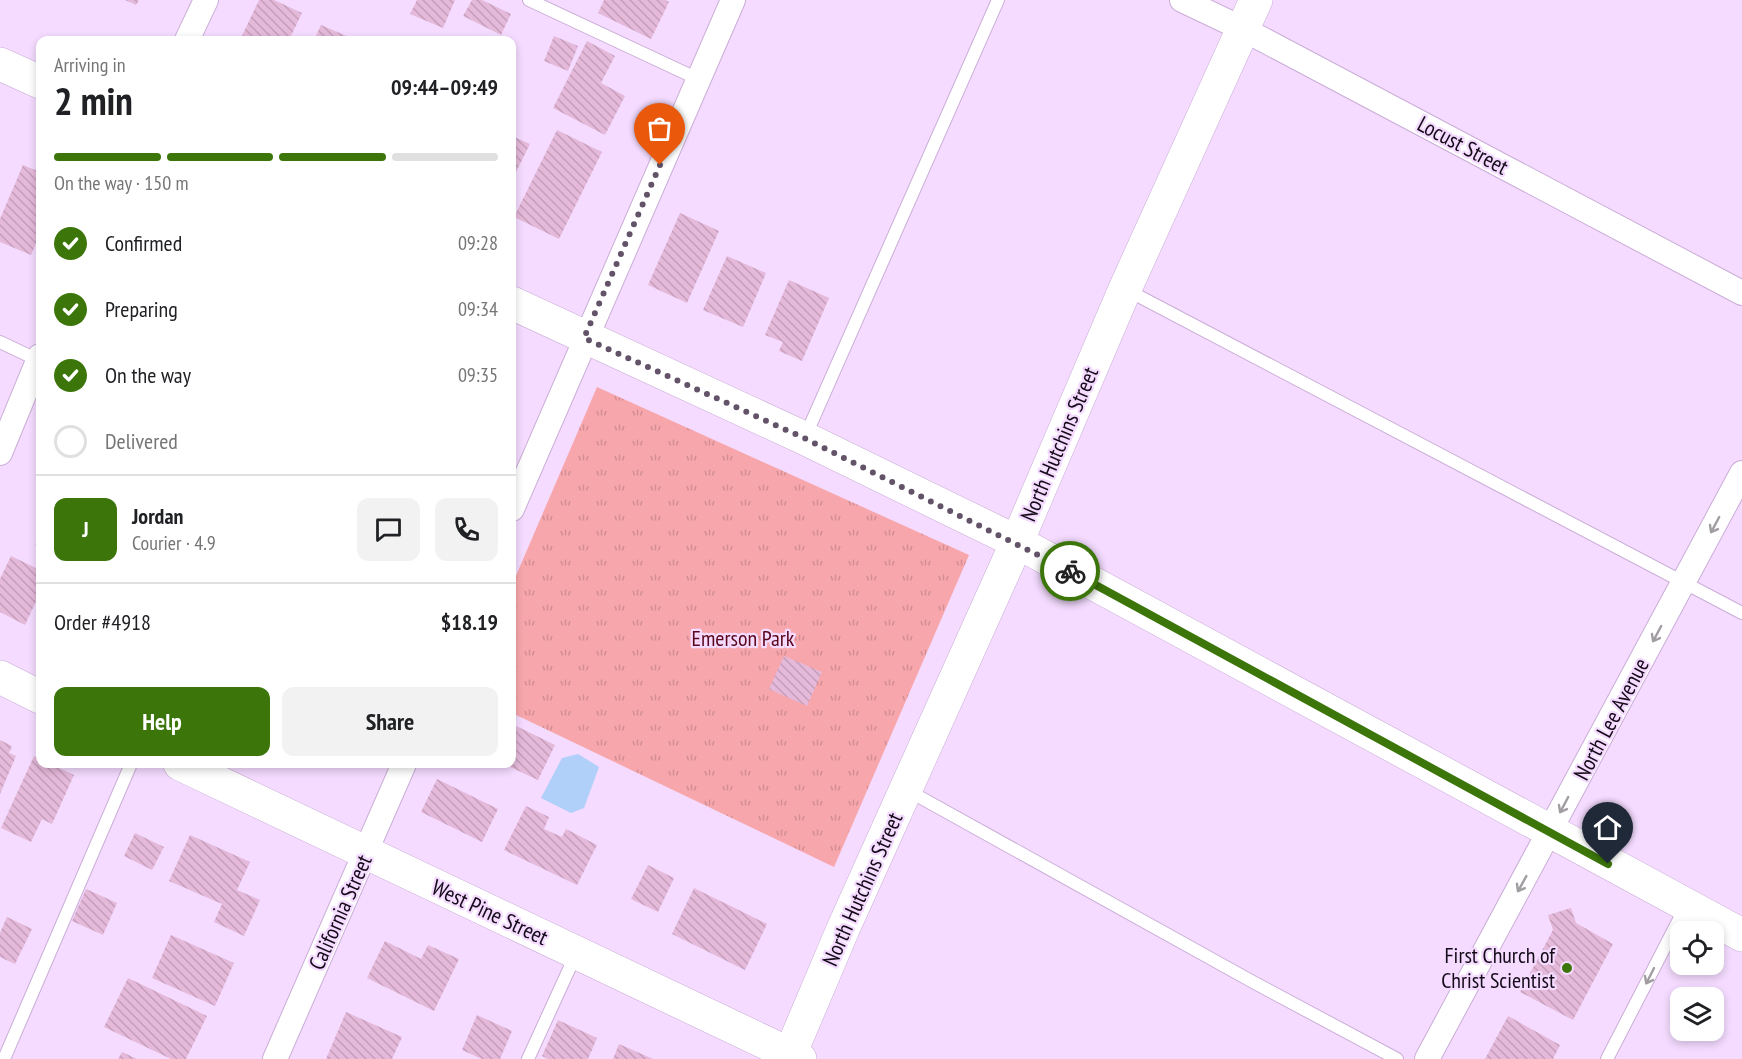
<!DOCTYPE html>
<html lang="en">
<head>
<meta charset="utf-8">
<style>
	:root { --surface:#fff; --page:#f2f2f2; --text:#202124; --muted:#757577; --line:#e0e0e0; --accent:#3c760b }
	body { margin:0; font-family:"PT Sans Narrow",sans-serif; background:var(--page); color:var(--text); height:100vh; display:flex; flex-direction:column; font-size:22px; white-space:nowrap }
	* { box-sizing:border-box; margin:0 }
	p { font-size:20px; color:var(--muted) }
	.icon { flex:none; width:33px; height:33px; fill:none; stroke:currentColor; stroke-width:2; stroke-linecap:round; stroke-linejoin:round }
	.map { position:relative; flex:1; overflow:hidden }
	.panel { position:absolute; left:36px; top:36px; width:480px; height:732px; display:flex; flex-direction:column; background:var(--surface); border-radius:12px; box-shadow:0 3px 9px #0003 }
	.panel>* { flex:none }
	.fabs { position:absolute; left:1670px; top:921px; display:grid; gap:12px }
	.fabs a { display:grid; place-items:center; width:54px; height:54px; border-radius:12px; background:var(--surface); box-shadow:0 3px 9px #0003; font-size:30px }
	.pin { position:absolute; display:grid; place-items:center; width:51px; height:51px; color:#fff; margin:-62px -26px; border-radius:50% 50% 50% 0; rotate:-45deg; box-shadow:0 0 6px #0007 }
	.pin .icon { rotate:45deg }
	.courier { position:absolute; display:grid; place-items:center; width:60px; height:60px; margin:-30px; border:4px solid #3c760b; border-radius:50%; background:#fff; color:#222; box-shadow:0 2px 8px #0007 }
	.headline em { font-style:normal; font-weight:700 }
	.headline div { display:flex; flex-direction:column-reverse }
	.headline { display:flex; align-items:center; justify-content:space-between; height:102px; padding:0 18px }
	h1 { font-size:39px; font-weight:700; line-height:45px }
	.bar { display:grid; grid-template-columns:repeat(4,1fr); gap:9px 6px; align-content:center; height:72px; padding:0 18px }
	.bar i { height:8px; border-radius:4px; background:var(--line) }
	.bar .selected { background:var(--accent) }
	.bar p { grid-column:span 4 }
	.line { display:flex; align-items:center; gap:15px; padding:0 18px; border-top:2px solid var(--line) }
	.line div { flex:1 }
	.round { display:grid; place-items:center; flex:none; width:63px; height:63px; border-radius:12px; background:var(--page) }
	ol { padding:0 18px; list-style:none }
	li { display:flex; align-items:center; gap:18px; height:66px }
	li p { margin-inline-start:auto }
	li .icon { padding:6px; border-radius:50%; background:var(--accent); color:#fff; stroke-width:4 }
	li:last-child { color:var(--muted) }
	li i { width:33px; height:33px; border:3px solid var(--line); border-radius:50% }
	.primary-button { display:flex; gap:12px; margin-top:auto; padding:12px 18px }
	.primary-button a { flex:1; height:69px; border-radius:12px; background:var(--accent); color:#fff; font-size:24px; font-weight:700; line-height:69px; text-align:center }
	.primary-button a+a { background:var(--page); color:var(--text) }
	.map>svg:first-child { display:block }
	.park { fill:url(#park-tufts) }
	.water { fill:#b0d0f9 }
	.building { fill:url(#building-back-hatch) }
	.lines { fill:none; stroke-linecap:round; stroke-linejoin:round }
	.lane-casing { stroke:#caadd7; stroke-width:14 }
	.street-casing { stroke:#caadd7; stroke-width:26 }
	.secondary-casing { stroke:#caadd7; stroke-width:34 }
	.lane { stroke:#fff; stroke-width:12 }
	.street { stroke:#fff; stroke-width:24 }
	.secondary { stroke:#fff; stroke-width:33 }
	.oneway { stroke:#a19da3 }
	.done { stroke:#625369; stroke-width:6; stroke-dasharray:0 10.8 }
	.route { stroke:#3c760b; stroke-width:8 }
	.poi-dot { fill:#3c760b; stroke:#f4dbff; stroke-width:2 }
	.labels { text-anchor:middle; stroke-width:4.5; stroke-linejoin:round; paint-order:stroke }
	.street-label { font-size:22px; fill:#140a18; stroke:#f4dbff }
	.park-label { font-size:22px; fill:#5a071b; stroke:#f4dbff }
	.poi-label { font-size:22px; fill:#140a18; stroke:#f4dbff; text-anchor:end }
</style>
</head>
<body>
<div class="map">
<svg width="1742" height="1059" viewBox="0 0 1742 1059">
	<defs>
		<pattern id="park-tufts" width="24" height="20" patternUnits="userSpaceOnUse" patternTransform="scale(1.5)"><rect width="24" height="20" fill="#f7a7ac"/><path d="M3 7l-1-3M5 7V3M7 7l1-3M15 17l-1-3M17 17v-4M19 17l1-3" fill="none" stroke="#d38e93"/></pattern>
		<pattern id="building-back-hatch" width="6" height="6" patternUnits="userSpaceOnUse" patternTransform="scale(1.5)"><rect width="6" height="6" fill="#e5b9da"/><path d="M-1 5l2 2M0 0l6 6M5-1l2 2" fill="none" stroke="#c49eba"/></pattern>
	</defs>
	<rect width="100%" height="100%" fill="#f4dbff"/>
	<path class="park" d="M597,387L969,555L834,867L512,713V585Z"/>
	<path class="water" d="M578,754L599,767L584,808L571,813L541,798L562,758Z"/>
	<path class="building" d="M125,0H139L136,5Z
		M259,0H274L302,13L289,40H240Z
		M417,0H455L443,28L410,14Z
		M472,0H482L511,14L501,35L463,16Z
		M604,0H665L669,2L651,39L598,13Z
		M321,25L356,40H314Z
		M554,36L578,46L568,71L544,61Z
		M587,41L615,56L601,83L625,96L605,135L553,108Z
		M557,130L602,152L559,239L514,217Z
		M512,136L530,144L512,180Z
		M23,165L40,172V234L31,255L0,242V219Z
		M680,213L719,231L687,303L648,285Z
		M727,256L766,273L743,327L703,310Z
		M789,280L829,298L802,361L779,351L783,342L765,335Z
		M40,534V548L35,545Z
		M11,556L40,570V593L25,625L0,612V579Z
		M784,656L822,672L807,706L769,689Z
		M512,724L555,745L538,780L504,764H512Z
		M0,740L12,746L9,753L16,756L0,794Z
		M34,756L40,759V764H50L74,775L52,824L42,819L31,842L1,828Z
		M437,779L498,809L482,842L421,812Z
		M526,806L549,817L544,829L562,837L566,829L597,845L577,885L504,850Z
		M135,833L164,847L152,870L124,856Z
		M190,835L250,862L237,890L260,900L244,936L214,922L222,904L169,881Z
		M648,865L674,878L658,912L631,899Z
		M694,888L767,924L745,970L672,934Z
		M86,889L117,903L103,935L72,921Z
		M1571,908L1576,923L1613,944L1573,1020L1520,992L1553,930L1548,915Z
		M7,917L32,929L15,964L0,957V933Z
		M171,935L234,963L215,1006L152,978Z
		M385,941L421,959L428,945L459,959L434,1011L367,978Z
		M128,978L207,1016L186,1059H171L104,1027Z
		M346,1012L402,1037L392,1059H326Z
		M477,1015L512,1031L500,1059H482L462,1050Z
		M1508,1016L1560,1045L1553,1059H1485Z
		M558,1020L597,1038L588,1059H548L542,1056Z
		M619,1044L653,1059H613Z
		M122,1052L137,1059H118Z"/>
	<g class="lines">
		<defs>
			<path id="lane" d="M529,0L698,79
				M1127,290L1742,613
				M0,342L40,361
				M805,437L998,0
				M907,790L1253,982L1397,1059
				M4,1059L131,764
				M528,1059L576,954
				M1607,1059L1686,906"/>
			<path id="street" d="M1182,0L1243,29L1742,293
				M187,40L206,0
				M0,453L40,356
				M512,509L733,0
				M275,1059L404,764
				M1427,1059L1742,473"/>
			<path id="secondary" d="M0,64L40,82
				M512,303L804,438L1017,542L1742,935
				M0,677L40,697
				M180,764L800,1059
				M788,1059L843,929L1017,542L1125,289L1256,0"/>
		</defs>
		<use href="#lane" class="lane-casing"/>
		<use href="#street" class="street-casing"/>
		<use href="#secondary" class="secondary-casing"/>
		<use href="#lane" class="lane"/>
		<use href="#street" class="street"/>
		<use href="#secondary" class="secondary"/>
	</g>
	<defs><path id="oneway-shaft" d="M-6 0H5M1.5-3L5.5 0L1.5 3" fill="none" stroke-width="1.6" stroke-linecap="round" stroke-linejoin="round" transform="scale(1.5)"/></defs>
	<g class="oneway">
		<use href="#oneway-shaft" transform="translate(1715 525) rotate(118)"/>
		<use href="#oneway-shaft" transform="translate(1657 634) rotate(118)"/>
		<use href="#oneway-shaft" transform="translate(1564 805) rotate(118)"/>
		<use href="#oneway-shaft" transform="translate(1522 884) rotate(119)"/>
		<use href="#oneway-shaft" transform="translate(1650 976) rotate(117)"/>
	</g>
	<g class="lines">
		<path class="done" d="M660,165L584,338L804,438L1070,571"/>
		<path class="route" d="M1070,571L1608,864"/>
	</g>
	<circle class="poi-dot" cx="1567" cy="968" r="6"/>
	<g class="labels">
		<g class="street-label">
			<text transform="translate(1463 145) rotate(28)" y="8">Locust Street</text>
			<text transform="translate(1059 444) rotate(-67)" y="8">North Hutchins Street</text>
			<text transform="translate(1611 719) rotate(-62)" y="8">North Lee Avenue</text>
			<text transform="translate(862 889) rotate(-66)" y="8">North Hutchins Street</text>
			<text transform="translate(340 912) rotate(-66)" y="8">California Street</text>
			<text transform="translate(490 912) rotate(25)" y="8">West Pine Street</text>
		</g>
		<g class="park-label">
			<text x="743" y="646">Emerson Park</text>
		</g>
		<g class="poi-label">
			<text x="1555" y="963">First Church of<tspan x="1555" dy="25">Christ Scientist</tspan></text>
		</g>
	</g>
</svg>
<div class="fabs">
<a><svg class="icon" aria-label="locate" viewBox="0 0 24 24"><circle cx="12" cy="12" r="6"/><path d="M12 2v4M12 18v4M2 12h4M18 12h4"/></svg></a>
<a><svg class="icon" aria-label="layers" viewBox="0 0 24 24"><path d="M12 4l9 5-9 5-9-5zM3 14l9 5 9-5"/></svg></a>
</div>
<div class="pin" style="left:660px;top:165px;background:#ea580c"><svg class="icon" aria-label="bag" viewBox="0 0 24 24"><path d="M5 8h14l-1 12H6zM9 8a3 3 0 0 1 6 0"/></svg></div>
<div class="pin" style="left:1608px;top:864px;background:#1f2937"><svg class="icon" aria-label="home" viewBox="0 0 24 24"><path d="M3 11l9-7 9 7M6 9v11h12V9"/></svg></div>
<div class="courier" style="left:1070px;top:571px"><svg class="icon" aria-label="bike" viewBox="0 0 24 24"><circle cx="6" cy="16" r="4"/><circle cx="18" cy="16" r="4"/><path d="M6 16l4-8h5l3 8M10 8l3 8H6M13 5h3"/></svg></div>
<section class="panel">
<div class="headline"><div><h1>2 min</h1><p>Arriving in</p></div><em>09:44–09:49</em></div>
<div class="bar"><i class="selected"></i><i class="selected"></i><i class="selected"></i><i></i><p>On the way · 150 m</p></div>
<ol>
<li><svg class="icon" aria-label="check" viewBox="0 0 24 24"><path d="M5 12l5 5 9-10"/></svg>Confirmed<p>09:28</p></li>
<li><svg class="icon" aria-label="check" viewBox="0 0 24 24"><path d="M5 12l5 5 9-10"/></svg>Preparing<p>09:34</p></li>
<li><svg class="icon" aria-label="check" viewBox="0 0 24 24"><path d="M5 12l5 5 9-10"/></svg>On the way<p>09:35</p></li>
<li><i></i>Delivered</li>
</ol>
<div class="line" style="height:108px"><b class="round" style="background:var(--accent);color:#fff">J</b><div><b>Jordan</b><p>Courier · 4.9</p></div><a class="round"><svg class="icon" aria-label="chat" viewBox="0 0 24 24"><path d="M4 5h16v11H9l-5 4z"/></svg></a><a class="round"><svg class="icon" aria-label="phone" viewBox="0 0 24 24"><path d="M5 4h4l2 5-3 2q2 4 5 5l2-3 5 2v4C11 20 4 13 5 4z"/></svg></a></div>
<div class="line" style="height:78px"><div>Order #4918</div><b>$18.19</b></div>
<div class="primary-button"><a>Help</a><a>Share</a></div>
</section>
</div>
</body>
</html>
